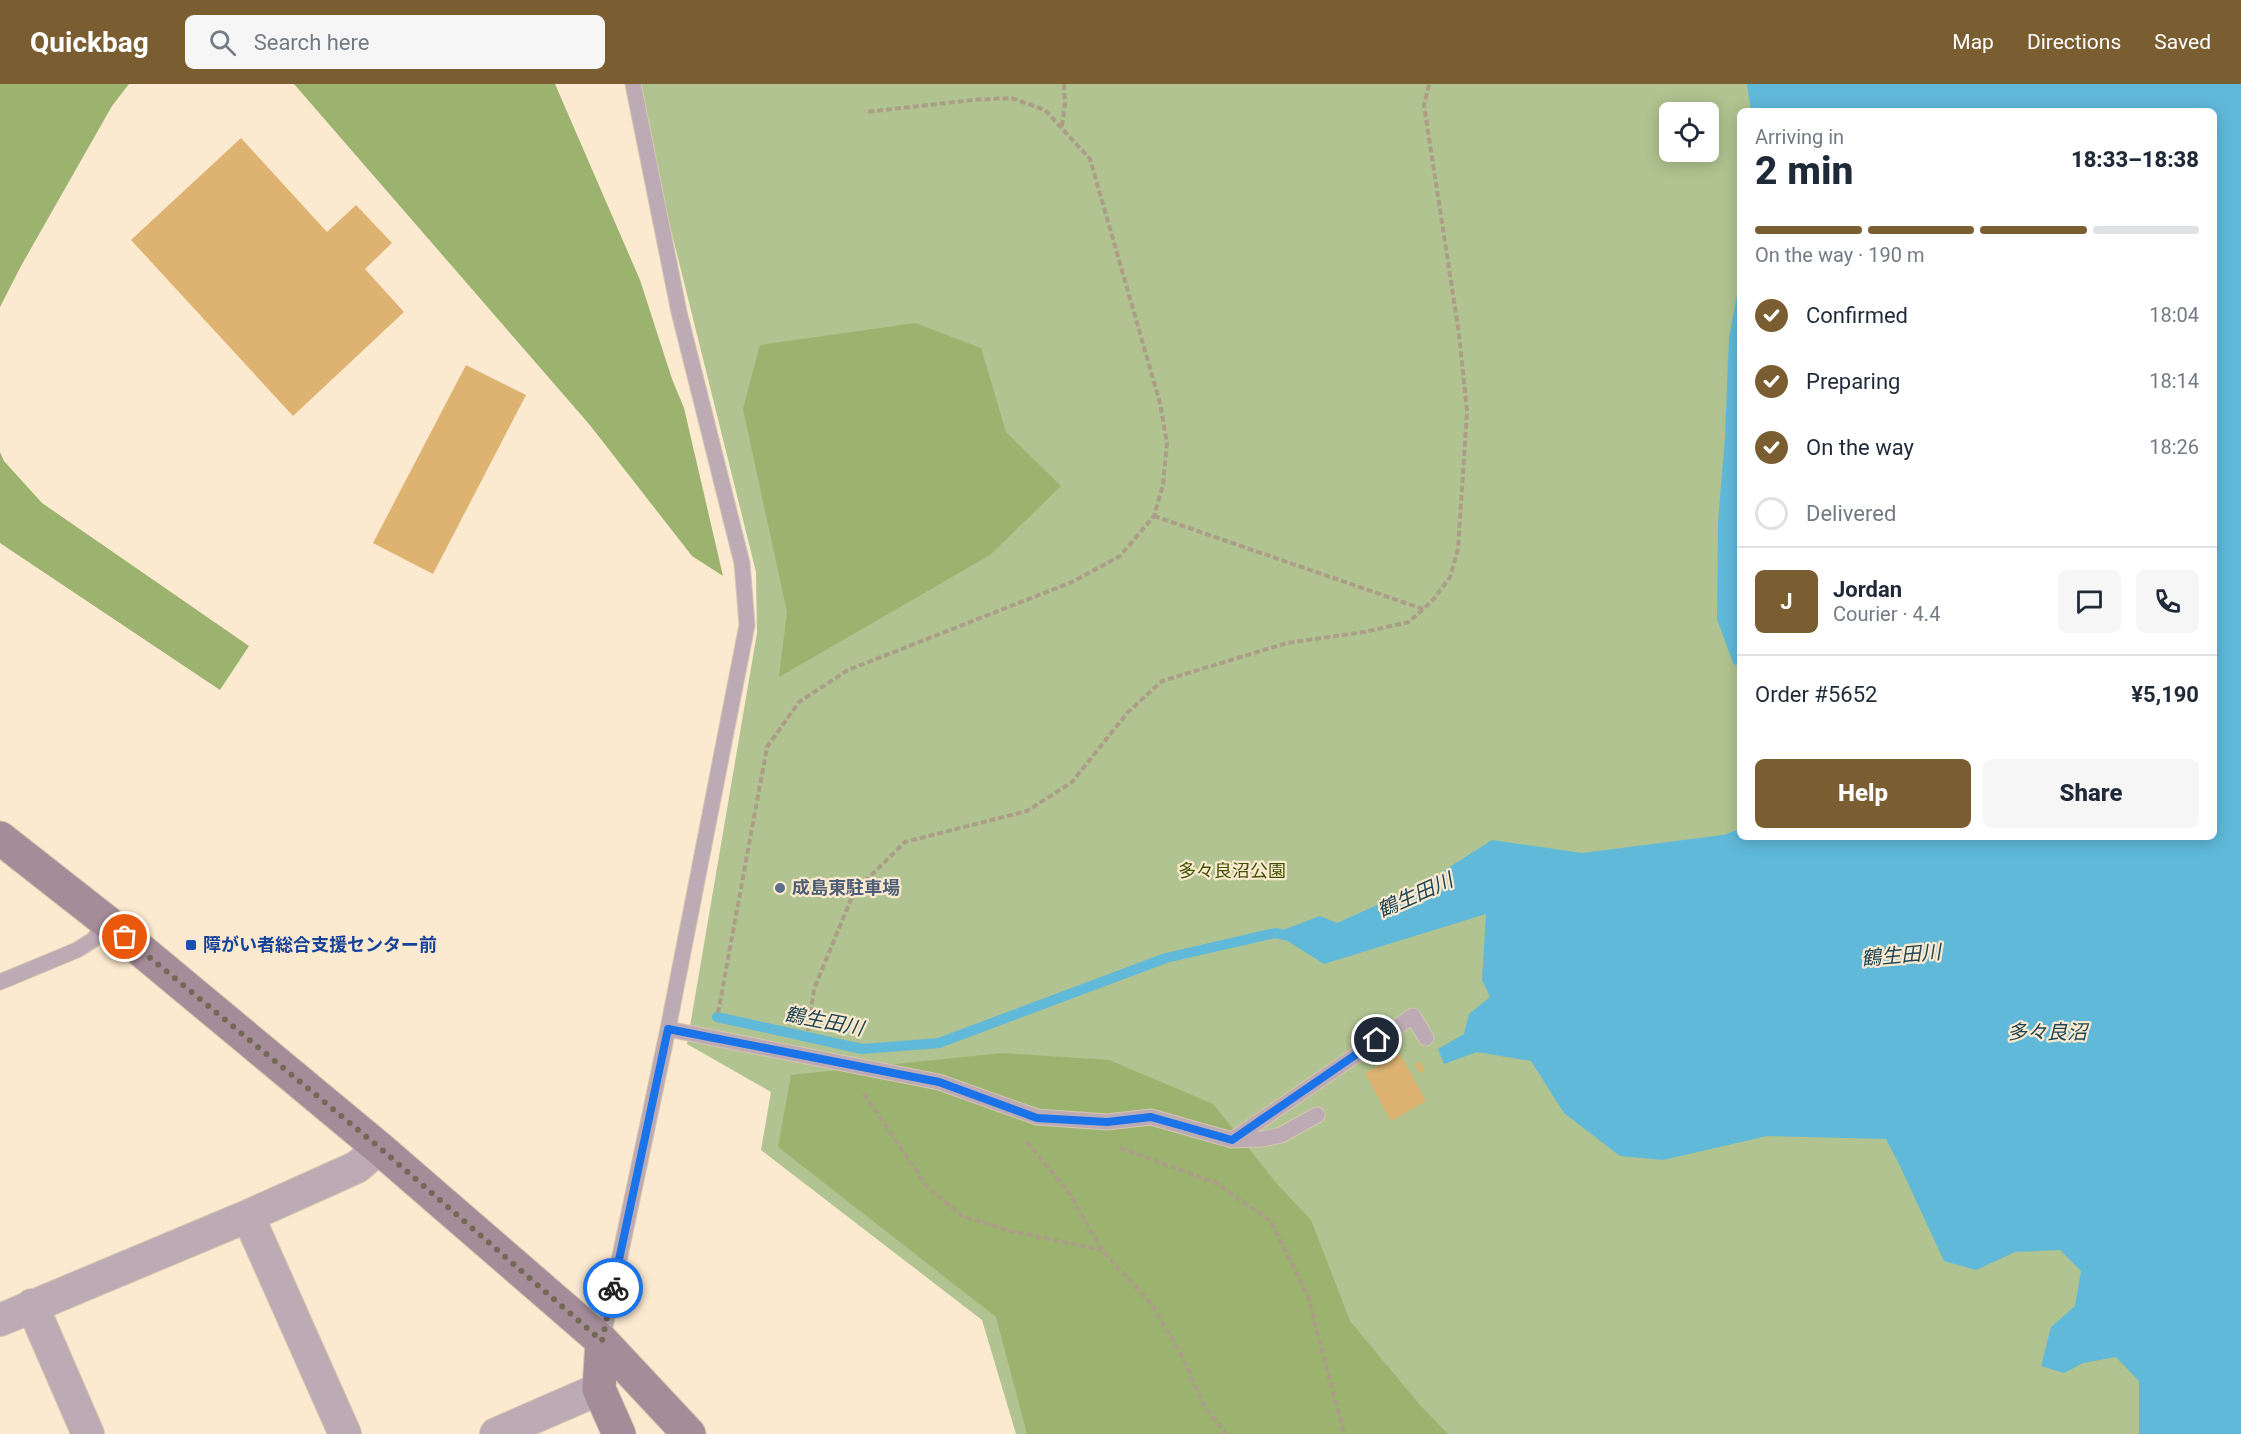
<!DOCTYPE html>
<html lang="en">
<head>
<meta charset="utf-8">
<style>
	:root { --surface:#fff; --page:#f6f6f7; --text:#1f2937; --muted:#747a83; --line:#e0e1e3; --accent:#7a5e31 }
	body { margin:0; font-family:Roboto,"Noto Sans JP",sans-serif; background:var(--page); color:var(--text); height:100vh; display:flex; flex-direction:column; font-size:22px; white-space:nowrap }
	* { box-sizing:border-box; margin:0 }
	p { font-size:20px; color:var(--muted) }
	.icon { flex:none; width:33px; height:33px; fill:none; stroke:currentColor; stroke-width:2; stroke-linecap:round; stroke-linejoin:round }
	.map { position:relative; flex:1; overflow:hidden }
	.drawer { position:absolute; left:1737px; top:24px; width:480px; height:732px; display:flex; flex-direction:column; background:var(--surface); border-radius:9px; box-shadow:0 3px 15px #0003 }
	.drawer>* { flex:none }
	.controls { position:absolute; left:1659px; top:18px; display:grid; gap:12px }
	.controls a { display:grid; place-items:center; width:60px; height:60px; border-radius:9px; background:var(--surface); box-shadow:0 3px 15px #0003; font-size:30px }
	.pin { position:absolute; display:grid; place-items:center; width:51px; height:51px; color:#fff; margin:-26px; border:3px solid #fff; border-radius:50%; box-shadow:0 2px 6px #0007 }
	.courier { position:absolute; display:grid; place-items:center; width:60px; height:60px; margin:-30px; border:4px solid #1a73e8; border-radius:50%; background:#fff; color:#222; box-shadow:0 2px 8px #0007 }
	.head em { font-style:normal; font-weight:800 }
	.head div { display:flex; flex-direction:column-reverse }
	.head { display:flex; align-items:center; justify-content:space-between; height:102px; padding:0 18px }
	h1 { font-size:39px; font-weight:800; line-height:45px }
	.bar { display:grid; grid-template-columns:repeat(4,1fr); gap:9px 6px; align-content:center; height:72px; padding:0 18px }
	.bar i { height:8px; border-radius:4px; background:var(--line) }
	.bar .active { background:var(--accent) }
	.bar p { grid-column:span 4 }
	.line { display:flex; align-items:center; gap:15px; padding:0 18px; border-top:2px solid var(--line) }
	.line div { flex:1 }
	.round { display:grid; place-items:center; flex:none; width:63px; height:63px; border-radius:9px; background:var(--page) }
	ol { padding:0 18px; list-style:none }
	li { display:flex; align-items:center; gap:18px; height:66px }
	li p { margin-inline-start:auto }
	li .icon { padding:6px; border-radius:50%; background:var(--accent); color:#fff; stroke-width:4 }
	li:last-child { color:var(--muted) }
	li i { width:33px; height:33px; border:3px solid var(--line); border-radius:50% }
	.primary-button { display:flex; gap:12px; margin-top:auto; padding:12px 18px }
	.primary-button a { flex:1; height:69px; border-radius:9px; background:var(--accent); color:#fff; font-size:24px; font-weight:800; line-height:69px; text-align:center }
	.primary-button a+a { background:var(--page); color:var(--text) }
	header { display:flex; align-items:center; gap:36px; box-sizing:border-box; height:84px; padding:0 30px; background:var(--accent); color:#fff }
	header strong { font-size:28px }
	nav { display:flex; gap:33px; margin-inline-start:auto; font-size:21px }
	.search { width:420px; height:54px; background:var(--page); display:flex; align-items:center; gap:15px; box-sizing:border-box; padding:0 21px; border-radius:9px; color:var(--muted); font-size:22px }
	.map>svg:first-child { display:block }
	.green { fill:#b0c390; fill-rule:evenodd }
	.forest { fill:#9bb36e }
	.water { fill:#60b9d9 }
	.lines { fill:none; stroke-linecap:round; stroke-linejoin:round }
	.stream { stroke:#60b9d9; stroke-width:10 }
	.building { fill:#deb372 }
	.lane-casing { stroke:#d6c6af; stroke-width:17 }
	.street-casing { stroke:#d6c6af; stroke-width:34 }
	.secondary-casing { stroke:#d6c6af; stroke-width:35 }
	.path { stroke:#ac9d89; stroke-width:4; stroke-dasharray:6 3; stroke-linecap:butt }
	.lane { stroke:#bcabb4; stroke-width:15 }
	.street { stroke:#bcabb4; stroke-width:32 }
	.secondary { stroke:#a48c98; stroke-width:33 }
	.done { stroke:#746857; stroke-width:6; stroke-dasharray:0 10.8 }
	.route { stroke:#1a73e8; stroke-width:8 }
	.service-dot { fill:#5c6f8a; stroke:#fcead0; stroke-width:2 }
	.transit-dot { fill:#1a4fb4; stroke:#fcead0; stroke-width:2 }
	.labels { text-anchor:middle; stroke-width:4.5; stroke-linejoin:round; paint-order:stroke }
	.park-label { font-size:18px; fill:#3e5301; stroke:#fcead0 }
	.service-label { font-size:18px; font-weight:bold; fill:#4e5e75; stroke:#fcead0; text-anchor:start }
	.transit-label { font-size:18px; font-weight:bold; fill:#164399; stroke:#fcead0; text-anchor:start }
	.water-label { font-size:20px; font-style:italic; fill:#1d4553; stroke:#fcead0 }
</style>
</head>
<body>
<header>
<strong>Quickbag</strong>
<div class="search"><svg class="icon" aria-label="search" viewBox="0 0 24 24"><circle cx="10" cy="10" r="6"/><path d="M15 15l6 6"/></svg>Search here</div>
<nav><a>Map</a><a>Directions</a><a>Saved</a></nav>
</header>
<div class="map">
<svg width="2241" height="1350" viewBox="0 0 2241 1350">
	<rect width="100%" height="100%" fill="#fcead0"/>
	<path class="green" d="M641,0H2241V1350H1016L982,1236L761,1066L771,1008L687,960L757,549L756,488L668,134ZM1740,27H2214V753H1740ZM1670,28H1708V68H1670Z"/>
	<path class="forest" d="M0,0H129L112,22L21,182L0,223Z
		M294,0H555L640,196L672,295L684,324L723,492L692,472L589,340Z
		M915,239L981,264L1006,348L1061,402L990,471L779,593L787,528L743,325L760,261Z
		M0,368L4,377L42,419L249,562L220,606L0,459Z
		M1002,969L1109,976L1213,1020L1278,1101L1311,1136L1350,1237L1420,1321L1448,1350H1027L996,1233L778,1063L791,991Z"/>
	<path class="water" d="M1747,0H2241V1350H2139V1297L2116,1273L2083,1279L2064,1289L2041,1282L2051,1243L2075,1222L2081,1187L2060,1166L2015,1168L1976,1186L1944,1177L1900,1082L1886,1055L1767,1052L1663,1076L1620,1072L1564,1029L1531,977L1477,968L1444,980L1438,965L1464,950L1469,930L1490,913L1482,896L1486,830L1324,880L1275,849L1320,832L1337,839L1420,802L1492,756L1582,769L1723,751L1740,745V753H2214V27H1751Z
		M1740,197V584L1733,579L1717,535L1718,438L1725,353L1729,253Z"/>
	<g class="lines">
		<path class="stream" d="M717,933L862,965L939,959L1166,874L1275,849L1290,852"/>
	</g>
	<path class="building" d="M241,54L327,148L356,121L392,159L365,185L404,228L293,332L131,156Z
		M466,281L526,311L433,490L373,459Z
		M1400,970L1426,1017L1391,1037L1365,989Z
		M1419,977L1425,987L1420,989L1415,980Z"/>
	<g class="lines">
		<defs>
			<path id="lane" d="M0,898L77,866L93,856L107,838
				M668,945L939,998L1037,1033L1107,1038L1151,1033L1232,1056L1413,932L1426,954
				M1232,1056L1262,1055L1281,1051L1317,1031
				M602,1257L668,945L747,541L742,479L679,228L633,0"/>
			<path id="street" d="M248,1132L345,1350
				M32,1221L88,1350
				M0,1236L248,1132L357,1083L379,1064
				M496,1350L599,1305"/>
			<path id="secondary" d="M0,754L107,838L379,1064L602,1257L689,1350
				M602,1257L599,1305L619,1350"/>
		</defs>
		<use href="#lane" class="lane-casing"/>
		<use href="#street" class="street-casing"/>
		<use href="#secondary" class="secondary-casing"/>
		<path class="path" d="M1062,42L1065,19L1064,0
			M1154,432L1423,525
			M718,929L767,663L799,618L848,586L1072,498L1120,472L1154,432L1163,401L1167,359L1160,319L1090,75L1045,26L1011,14L973,16L865,28
			M808,947L814,905L854,808L905,758L1027,727L1072,698L1128,628L1162,597L1287,559L1364,548L1409,538L1433,516L1450,493L1458,465L1467,327L1459,250L1424,21L1429,0
			M864,1010L928,1104L962,1132L1011,1147L1101,1166
			M1027,1058L1069,1109L1102,1166L1152,1221L1178,1265L1205,1323L1226,1350
			M1120,1064L1214,1098L1271,1137L1308,1212L1344,1350"/>
		<use href="#lane" class="lane"/>
		<use href="#street" class="street"/>
		<use href="#secondary" class="secondary"/>
	</g>
	<g class="lines">
		<path class="done" d="M125,853L380,1064L602,1257L613,1204"/>
		<path class="route" d="M613,1204L668,945L939,998L1037,1034L1107,1038L1151,1033L1232,1056L1377,956"/>
	</g>
	<circle class="service-dot" cx="780" cy="804" r="6"/>
	<rect class="transit-dot" x="185" y="855" width="12" height="12" rx="3"/>
	<g class="labels">
		<g class="park-label">
			<text x="1232" y="793">多々良沼公園</text>
		</g>
		<g class="service-label">
			<text x="792" y="810">成島東駐車場</text>
		</g>
		<g class="transit-label">
			<text x="203" y="867">障がい者総合支援センター前</text>
		</g>
		<g class="water-label">
			<text transform="translate(1415 811) rotate(-24)" y="7">鶴生田川</text>
			<text transform="translate(1901 871) rotate(-5)" y="7">鶴生田川</text>
			<text transform="translate(824 937) rotate(11)" y="7">鶴生田川</text>
			<text x="2047" y="955">多々良沼</text>
		</g>
	</g>
</svg>
<div class="controls">
<a><svg class="icon" aria-label="locate" viewBox="0 0 24 24"><circle cx="12" cy="12" r="6"/><path d="M12 2v4M12 18v4M2 12h4M18 12h4"/></svg></a>
</div>
<div class="pin" style="left:125px;top:853px;background:#ea580c"><svg class="icon" aria-label="bag" viewBox="0 0 24 24"><path d="M5 8h14l-1 12H6zM9 8a3 3 0 0 1 6 0"/></svg></div>
<div class="pin" style="left:1377px;top:956px;background:#1f2937"><svg class="icon" aria-label="home" viewBox="0 0 24 24"><path d="M3 11l9-7 9 7M6 9v11h12V9"/></svg></div>
<div class="courier" style="left:613px;top:1204px"><svg class="icon" aria-label="bike" viewBox="0 0 24 24"><circle cx="6" cy="16" r="4"/><circle cx="18" cy="16" r="4"/><path d="M6 16l4-8h5l3 8M10 8l3 8H6M13 5h3"/></svg></div>
<section class="drawer">
<div class="head"><div><h1>2 min</h1><p>Arriving in</p></div><em>18:33–18:38</em></div>
<div class="bar"><i class="active"></i><i class="active"></i><i class="active"></i><i></i><p>On the way · 190 m</p></div>
<ol>
<li><svg class="icon" aria-label="check" viewBox="0 0 24 24"><path d="M5 12l5 5 9-10"/></svg>Confirmed<p>18:04</p></li>
<li><svg class="icon" aria-label="check" viewBox="0 0 24 24"><path d="M5 12l5 5 9-10"/></svg>Preparing<p>18:14</p></li>
<li><svg class="icon" aria-label="check" viewBox="0 0 24 24"><path d="M5 12l5 5 9-10"/></svg>On the way<p>18:26</p></li>
<li><i></i>Delivered</li>
</ol>
<div class="line" style="height:108px"><b class="round" style="background:var(--accent);color:#fff">J</b><div><b>Jordan</b><p>Courier · 4.4</p></div><a class="round"><svg class="icon" aria-label="chat" viewBox="0 0 24 24"><path d="M4 5h16v11H9l-5 4z"/></svg></a><a class="round"><svg class="icon" aria-label="phone" viewBox="0 0 24 24"><path d="M5 4h4l2 5-3 2q2 4 5 5l2-3 5 2v4C11 20 4 13 5 4z"/></svg></a></div>
<div class="line" style="height:78px"><div>Order #5652</div><b>¥5,190</b></div>
<div class="primary-button"><a>Help</a><a>Share</a></div>
</section>
</div>
</body>
</html>
